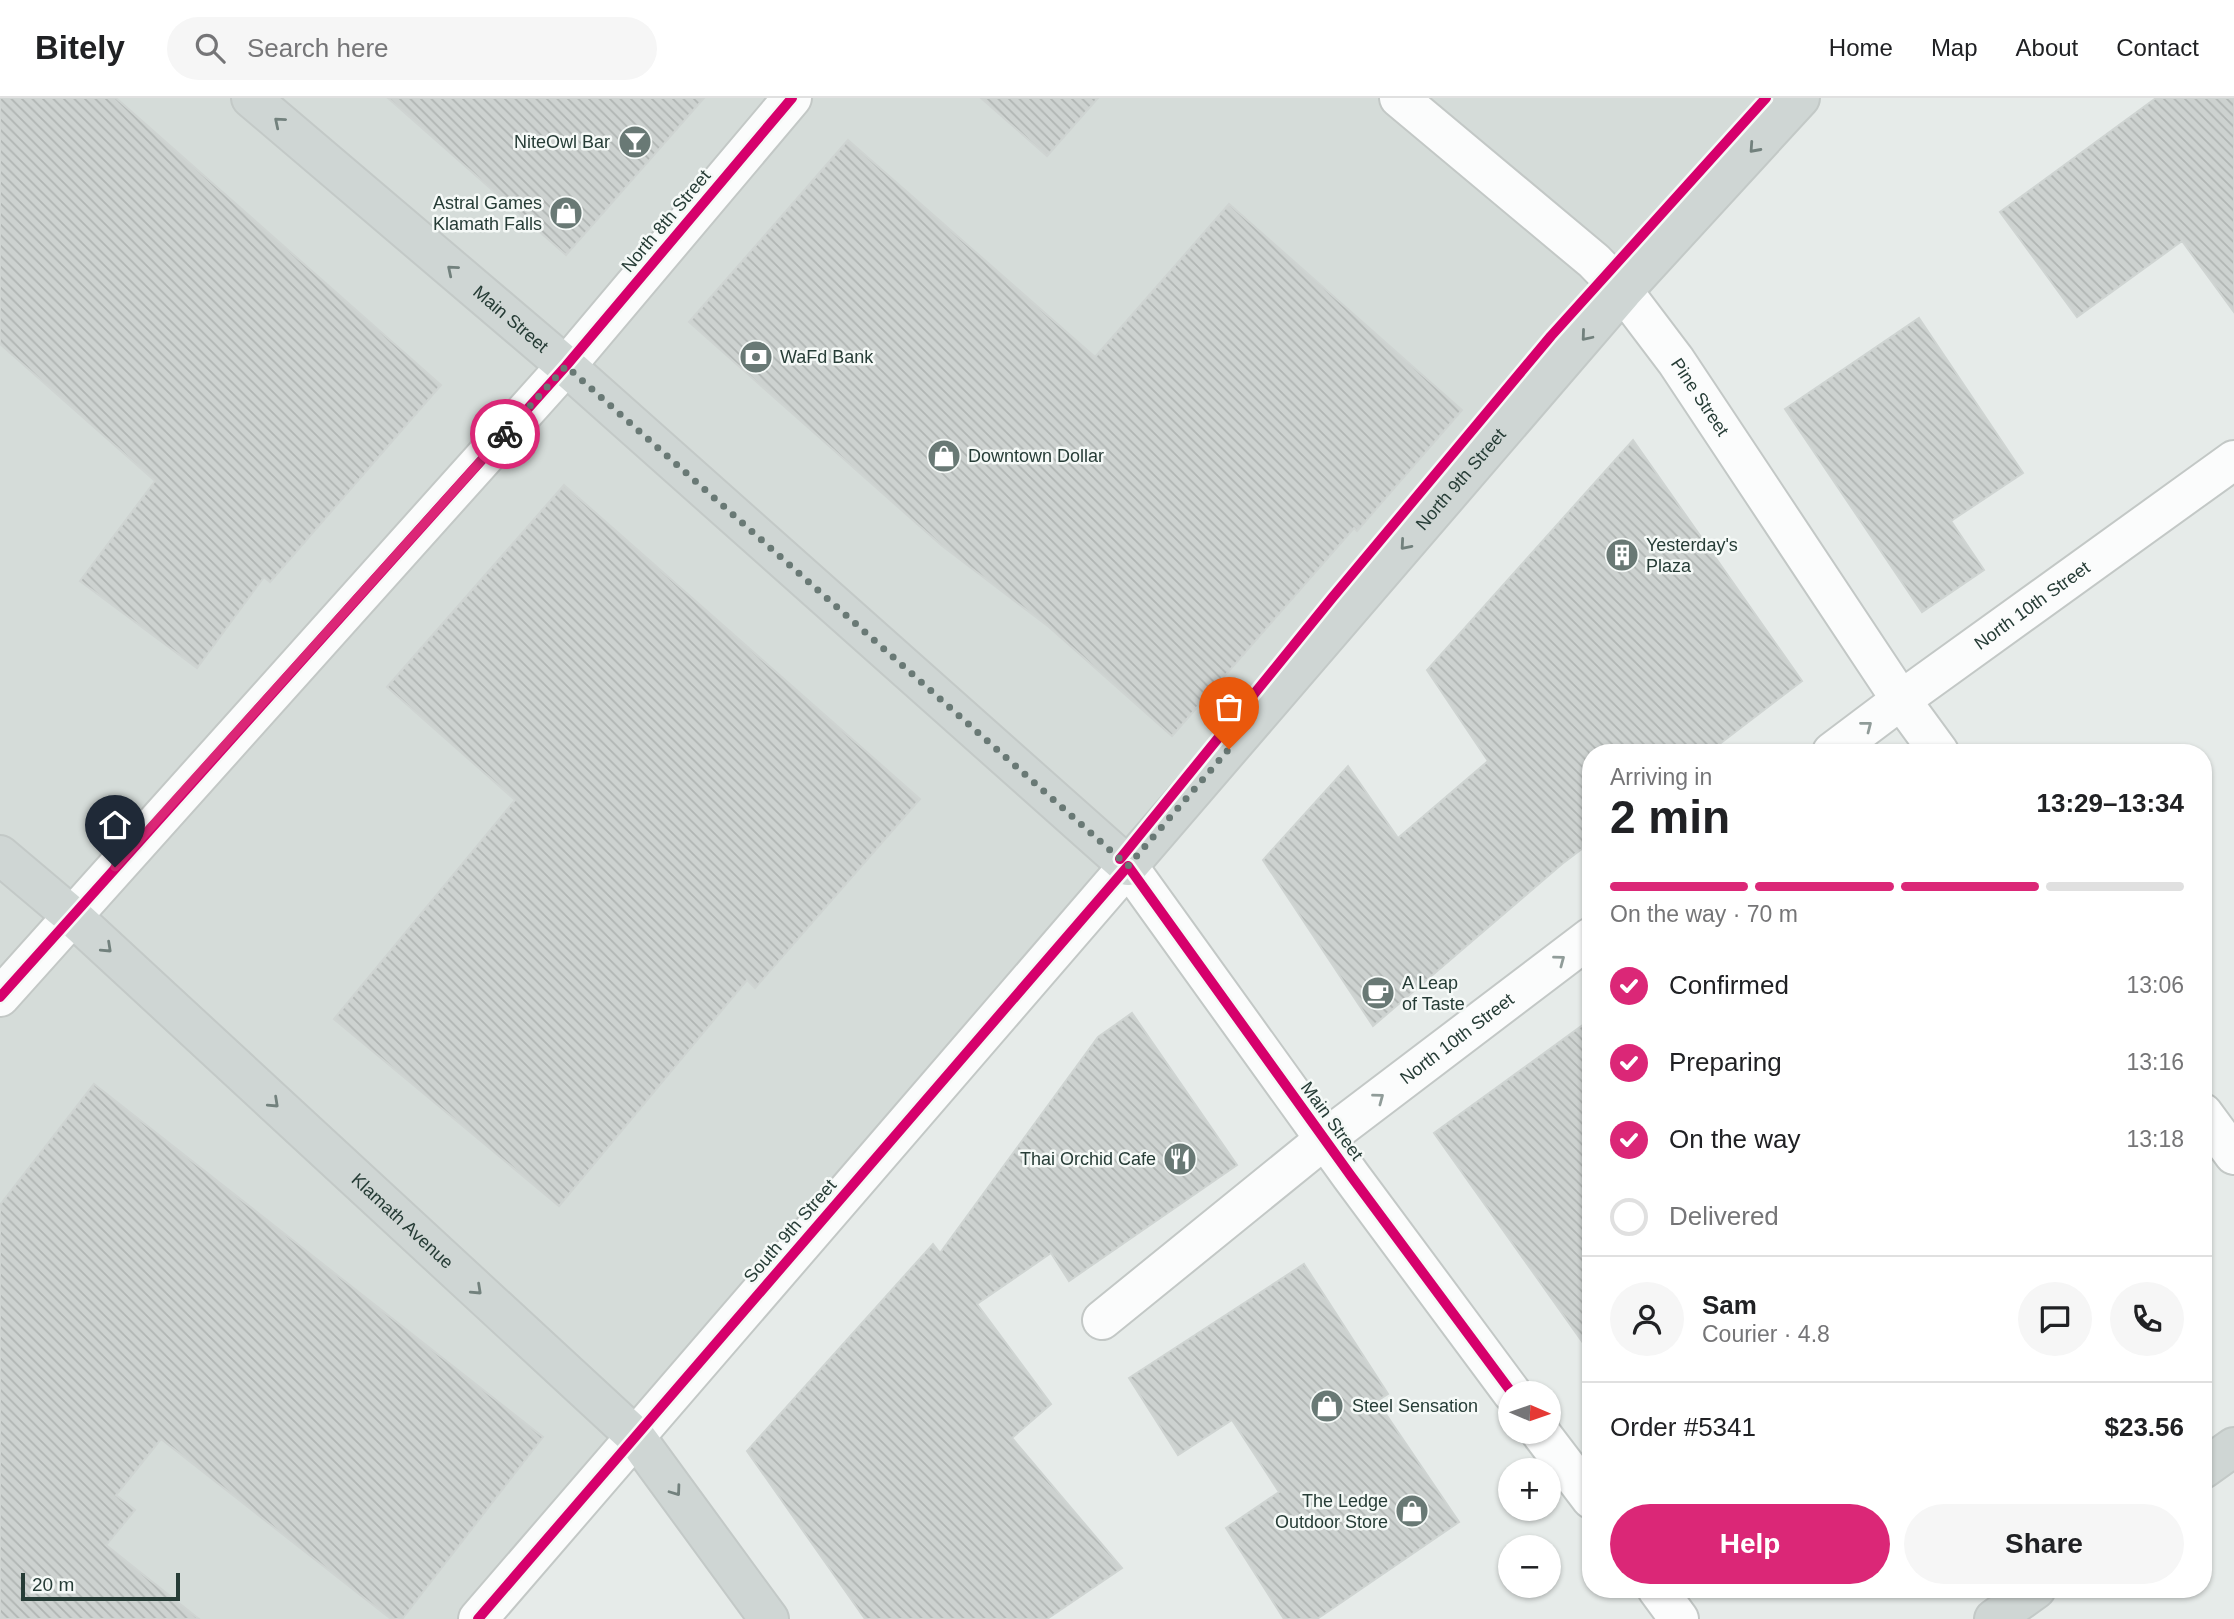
<!DOCTYPE html>
<html lang="en">
<head>
<meta charset="utf-8">
<style>
	:root { --surface:#fff; --page:#f6f6f6; --text:#202124; --muted:#757577; --line:#e0e0e0; --accent:#db2777 }
	body { margin:0; font-family:Arial,sans-serif; background:var(--page); color:var(--text); height:100vh; display:flex; flex-direction:column; font-size:26px; white-space:nowrap }
	* { box-sizing:border-box; margin:0 }
	p { font-size:23px; color:var(--muted) }
	.icon { flex:none; width:38px; height:38px; fill:none; stroke:currentColor; stroke-width:2; stroke-linecap:round; stroke-linejoin:round }
	.map { position:relative; flex:1; overflow:hidden }
	.panel { position:absolute; left:1582px; top:646px; width:630px; height:854px; display:flex; flex-direction:column; background:var(--surface); border-radius:28px; box-shadow:0 2px 5px #0004 }
	.panel>* { flex:none }
	.needle { width:46px; rotate:92deg }
	.tools { position:absolute; left:1498px; top:1283px; display:grid; gap:14px }
	.tools a { display:grid; place-items:center; width:63px; height:63px; border-radius:50%; background:var(--surface); box-shadow:0 2px 5px #0004; font-size:35px }
	.scale { position:absolute; left:21px; bottom:18px; width:159px; box-sizing:border-box; padding-left:7px; border:4px solid #263c36; border-top:0; font-size:19px; line-height:24px; white-space:nowrap; color:#263c36; -webkit-text-stroke:5px #f5f9f7; paint-order:stroke }
	.pin { position:absolute; display:grid; place-items:center; width:60px; height:60px; color:#fff; margin:-72px -30px; border-radius:50% 50% 50% 0; rotate:-45deg; box-shadow:0 0 7px #0007 }
	.pin .icon { rotate:45deg }
	.courier { position:absolute; display:grid; place-items:center; width:70px; height:70px; margin:-35px; border:5px solid #db2777; border-radius:50%; background:#fff; color:#222; box-shadow:0 2px 9px #0007 }
	.overview em { font-style:normal; font-weight:800 }
	.overview div { display:flex; flex-direction:column-reverse }
	.overview { display:flex; align-items:center; justify-content:space-between; height:119px; padding:0 28px }
	h1 { font-size:46px; font-weight:800; line-height:52px }
	.bar { display:grid; grid-template-columns:repeat(4,1fr); gap:10px 7px; align-content:center; height:84px; padding:0 28px }
	.bar i { height:9px; border-radius:5px; background:var(--line) }
	.bar .on { background:var(--accent) }
	.bar p { grid-column:span 4 }
	.line { display:flex; align-items:center; gap:18px; padding:0 28px; border-top:2px solid var(--line) }
	.line div { flex:1 }
	.round { display:grid; place-items:center; flex:none; width:74px; height:74px; border-radius:37px; background:var(--page) }
	ol { padding:0 28px; list-style:none }
	li { display:flex; align-items:center; gap:21px; height:77px }
	li p { margin-inline-start:auto }
	li .icon { padding:7px; border-radius:50%; background:var(--accent); color:#fff; stroke-width:4 }
	li:last-child { color:var(--muted) }
	li i { width:38px; height:38px; border:4px solid var(--line); border-radius:50% }
	.primary-button { display:flex; gap:14px; margin-top:auto; padding:14px 28px }
	.primary-button a { flex:1; height:80px; border-radius:42px; background:var(--accent); color:#fff; font-size:28px; font-weight:800; line-height:80px; text-align:center }
	.primary-button a+a { background:var(--page); color:var(--text) }
	header { display:flex; align-items:center; gap:42px; box-sizing:border-box; height:98px; padding:0 35px; background:var(--surface); border-bottom:2px solid var(--line) }
	header strong { font-size:33px }
	nav { display:flex; gap:38px; margin-inline-start:auto; font-size:24px }
	.search { width:490px; height:63px; background:var(--page); display:flex; align-items:center; gap:18px; box-sizing:border-box; padding:0 24px; border-radius:38px; color:var(--muted); font-size:26px }
	.map>svg:first-child { display:block }
	.built { fill:#d5dcd9 }
	.building { fill:url(#building-back-hatch); stroke:#cfd4d2; stroke-width:2 }
	.lines { fill:none; stroke-linecap:round; stroke-linejoin:round }
	.minor-casing { stroke:#c3c8c6; stroke-width:42 }
	.major-casing { stroke:#c3c9c7; stroke-width:42 }
	.minor { stroke:#fbfcfc; stroke-width:38 }
	.major { stroke:#cfd6d4; stroke-width:38 }
	.cycleway-casing { stroke:#f5f9f7; stroke-width:15 }
	.cycleway { stroke:#d6006c; stroke-width:10 }
	.oneway { stroke:#72817d }
	.oneway2 { stroke:#909c99 }
	.done { stroke:#697975; stroke-width:7; stroke-dasharray:0 12.6 }
	.route { stroke:#db2777; stroke-width:9 }
	.labels { text-anchor:middle; stroke-width:5; stroke-linejoin:round; paint-order:stroke }
	.poi-label { font-size:18px; fill:#263c36; stroke:#f5f9f7; text-anchor:start }
	.street-label { font-size:18px; fill:#263c36; stroke:#f5f9f7 }
</style>
</head>
<body>
<header>
<strong>Bitely</strong>
<div class="search"><svg class="icon" aria-label="search" viewBox="0 0 24 24"><circle cx="10" cy="10" r="6"/><path d="M15 15l6 6"/></svg>Search here</div>
<nav><a>Home</a><a>Map</a><a>About</a><a>Contact</a></nav>
</header>
<div class="map">
<svg width="2234" height="1521" viewBox="0 0 2234 1521">
	<defs>
		<pattern id="building-back-hatch" width="6" height="6" patternUnits="userSpaceOnUse" patternTransform="scale(1.75)"><rect width="6" height="6" fill="#cdd2d0"/><path d="M-1 5l2 2M0 0l6 6M5-1l2 2" fill="none" stroke="#b0b5b3"/></pattern>
	</defs>
	<rect width="100%" height="100%" fill="#e6ebe9"/>
	<path class="built" d="M0,0H1800L471,1521H0Z"/>
	<path class="building" d="M0,0H116L441,287L270,484L264,479L197,570L80,483L155,383L0,246Z
		M388,0H704L566,157Z
		M981,0H1098L1047,58Z
		M2156,0H2234V214L2182,143L2077,219L2000,114Z
		M848,42L1095,259L1229,106L1462,312L1357,433L1354,430L1172,638L1049,529L941,447L689,224Z
		M1919,220L2023,375L1951,423L1984,472L1922,514L1785,311Z
		M1633,342L1802,583L1709,654H1591V744L1562,766L1373,928L1263,762L1348,668L1398,740L1488,663L1427,572Z
		M564,387L920,701L755,890L747,882L559,1108L334,921L515,702L387,589Z
		M1132,915L1237,1067L1069,1183L1051,1155L977,1206L1051,1306L1012,1340L1122,1470L1047,1521H865L747,1353L933,1146L940,1155L1098,939Z
		M1591,921V1256L1434,1035Z
		M94,986L543,1339L402,1521H391L161,1341L116,1397L135,1412L106,1447L199,1521H0V1107Z
		M1304,1166L1388,1296L1377,1303L1459,1424L1317,1521H1284L1226,1430L1279,1394L1232,1322L1178,1357L1129,1280Z"/>
	<g class="lines">
		<defs>
			<g id="minor">
				<path id="s1" d="M1399,0L1594,163L1623,193L1676,263L1901,602L1939,654"/>
				<path id="s2" d="M1832,654L1901,602L2234,362"/>
				<path d="M0,899L566,268L792,0"/>
				<path d="M2203,1015L2234,1057"/>
				<path id="s3" d="M1102,1222L1325,1041L1591,839"/>
				<path d="M1540,1334L1591,1401"/>
				<path d="M1657,1491L1679,1521"/>
				<path d="M478,1521L1128,768L1351,1078L1512,1295"/>
			</g>
			<g id="major">
				<path id="s4" d="M251,0L566,268L1128,768L1623,193L1800,0"/>
				<path id="s5" d="M0,757L71,817L635,1338L769,1521"/>
				<path d="M2203,1371L2234,1349"/>
				<path d="M1994,1521L2036,1491"/>
			</g>
		</defs>
		<use href="#minor" class="minor-casing"/>
		<use href="#major" class="major-casing"/>
		<use href="#minor" class="minor"/>
		<use href="#major" class="major"/>
		<defs>
			<path id="cycleway" d="M1120,761L1332,500L1551,238L1766,0
				M0,899L566,268L792,0
				M478,1521L1128,768L1351,1078L1512,1295"/>
		</defs>
		<use href="#cycleway" class="cycleway-casing"/>
		<use href="#cycleway" class="cycleway"/>
	</g>
	<defs><path id="oneway-chevron" d="M-2-3.5L2.5 0L-2 3.5" fill="none" stroke-width="1.6" stroke-linecap="round" stroke-linejoin="round" transform="scale(1.75)"/></defs>
	<g class="oneway">
		<use href="#oneway-chevron" transform="translate(279 24) rotate(-140)"/>
		<use href="#oneway-chevron" transform="translate(1754 50) rotate(132)"/>
		<use href="#oneway-chevron" transform="translate(452 172) rotate(-140)"/>
		<use href="#oneway-chevron" transform="translate(1586 238) rotate(130)"/>
		<use href="#oneway-chevron" transform="translate(1405 447) rotate(131)"/>
		<use href="#oneway-chevron" transform="translate(107 850) rotate(43)"/>
		<use href="#oneway-chevron" transform="translate(274 1005) rotate(43)"/>
		<use href="#oneway-chevron" transform="translate(477 1192) rotate(43)"/>
		<use href="#oneway-chevron" transform="translate(676 1393) rotate(54)"/>
	</g>
	<g class="oneway2">
		<use href="#oneway-chevron" transform="translate(1867 628) rotate(-38)"/>
		<use href="#oneway-chevron" transform="translate(1560 862) rotate(-37)"/>
		<use href="#oneway-chevron" transform="translate(1379 1000) rotate(-37)"/>
	</g>
	<g class="lines">
		<path class="done" d="M505,336L566,268L1128,768L1229,651"/>
		<path class="route" d="M115,769L505,336"/>
	</g>
	<defs>
		<symbol id="bar-disc" viewBox="-11 -11 22 22"><circle r="9.5" fill="#697975" stroke="#f5f9f7"/><path d="M-6-5H6L.8 .8V4.5H3.5V6h-7V4.5H-.8V.8Z" fill="#fff"/></symbol>
		<symbol id="shop-disc" viewBox="-11 -11 22 22"><circle r="9.5" fill="#697975" stroke="#f5f9f7"/><path d="M-5-2.5h2.3a2.7 3.5 0 0 1 5.4 0H5L5.5 6h-11ZM-1.5-2.5h3a1.5 2.3 0 0 0-3 0Z" fill="#fff"/></symbol>
		<symbol id="bank-disc" viewBox="-11 -11 22 22"><circle r="9.5" fill="#697975" stroke="#f5f9f7"/><path d="M-6-4H6V4H-6ZM0-2.3a2.3 2.3 0 1 0 0 4.6a2.3 2.3 0 1 0 0-4.6Z" fill="#fff"/></symbol>
		<symbol id="building-disc" viewBox="-11 -11 22 22"><circle r="9.5" fill="#697975" stroke="#f5f9f7"/><path d="M-4-6H4V6H1V3H-1V6H-4ZM-2.5-4.3h1.7v1.8h-1.7ZM.8-4.3h1.7v1.8H.8ZM-2.5-1h1.7V.8h-1.7ZM.8-1h1.7V.8H.8Z" fill="#fff"/></symbol>
		<symbol id="cafe-disc" viewBox="-11 -11 22 22"><circle r="9.5" fill="#697975" stroke="#f5f9f7"/><path d="M-5.5-4.5H6V0H3Q3 3.5 0 3.5H-2.5Q-5.5 3.5-5.5 0ZM3-3.2v2h1.7v-2ZM-6 4.5H4V6H-6Z" fill="#fff"/></symbol>
		<symbol id="restaurant-disc" viewBox="-11 -11 22 22"><circle r="9.5" fill="#697975" stroke="#f5f9f7"/><path d="M-5-6h1v4h1v-4h1v4h1v-4h1v5L-1.5 .5V6h-2V.5L-5-1ZM5-6V6H3V1.5H1.5Q1.5-4 5-6Z" fill="#fff"/></symbol>
	</defs>
	<g fill-rule="evenodd">
		<use href="#bar-disc" x="616" y="25" width="38" height="38"/>
		<use href="#shop-disc" x="547" y="96" width="38" height="38"/>
		<use href="#bank-disc" x="737" y="240" width="38" height="38"/>
		<use href="#shop-disc" x="925" y="339" width="38" height="38"/>
		<use href="#building-disc" x="1603" y="438" width="38" height="38"/>
		<use href="#cafe-disc" x="1359" y="876" width="38" height="38"/>
		<use href="#restaurant-disc" x="1161" y="1042" width="38" height="38"/>
		<use href="#shop-disc" x="1308" y="1289" width="38" height="38"/>
		<use href="#shop-disc" x="1393" y="1394" width="38" height="38"/>
	</g>
	<g class="labels">
		<g class="poi-label">
			<text x="610" y="50" text-anchor="end">NiteOwl Bar</text>
			<text x="542" y="111" text-anchor="end">Astral Games<tspan x="542" dy="21">Klamath Falls</tspan></text>
			<text x="780" y="265">WaFd Bank</text>
			<text x="968" y="364">Downtown Dollar</text>
			<text x="1646" y="453">Yesterday's<tspan x="1646" dy="21">Plaza</tspan></text>
			<text x="1402" y="891">A Leap<tspan x="1402" dy="21">of Taste</tspan></text>
			<text x="1156" y="1067" text-anchor="end">Thai Orchid Cafe</text>
			<text x="1352" y="1314">Steel Sensation</text>
			<text x="1388" y="1409" text-anchor="end">The Ledge<tspan x="1388" dy="21">Outdoor Store</tspan></text>
		</g>
		<g class="street-label">
			<text transform="translate(666 123) rotate(-50)" y="6">North 8th Street</text>
			<text dy="6" stroke="none"><textPath href="#s4" startOffset="341">Main Street</textPath></text>
			<text dy="6" stroke="none"><textPath href="#s1" startOffset="427">Pine Street</textPath></text>
			<text dy="6" stroke="none"><textPath href="#s4" startOffset="1676">North 9th Street</textPath></text>
			<text dy="6" stroke="none"><textPath href="#s2" startOffset="248">North 10th Street</textPath></text>
			<text dy="6" stroke="none"><textPath href="#s3" startOffset="453">North 10th Street</textPath></text>
			<text transform="translate(1332 1023) rotate(54)" y="6">Main Street</text>
			<text dy="6" stroke="none"><textPath href="#s5" startOffset="544">Klamath Avenue</textPath></text>
			<text transform="translate(790 1133) rotate(-49)" y="6">South 9th Street</text>
		</g>
	</g>
</svg>
<div class="tools">
<a><svg class="needle" viewBox="-14 -14 28 28"><path d="M0-13l5 13h-10z" fill="#e53935"/><path d="M0 13l5-13h-10z" fill="#757577"/></svg></a>
<a>+</a>
<a>−</a>
</div>
<div class="scale">20 m</div>
<div class="pin" style="left:1229px;top:651px;background:#ea580c"><svg class="icon" aria-label="bag" viewBox="0 0 24 24"><path d="M5 8h14l-1 12H6zM9 8a3 3 0 0 1 6 0"/></svg></div>
<div class="pin" style="left:115px;top:769px;background:#1f2937"><svg class="icon" aria-label="home" viewBox="0 0 24 24"><path d="M3 11l9-7 9 7M6 9v11h12V9"/></svg></div>
<div class="courier" style="left:505px;top:336px"><svg class="icon" aria-label="bike" viewBox="0 0 24 24"><circle cx="6" cy="16" r="4"/><circle cx="18" cy="16" r="4"/><path d="M6 16l4-8h5l3 8M10 8l3 8H6M13 5h3"/></svg></div>
<section class="panel">
<div class="overview"><div><h1>2 min</h1><p>Arriving in</p></div><em>13:29–13:34</em></div>
<div class="bar"><i class="on"></i><i class="on"></i><i class="on"></i><i></i><p>On the way · 70 m</p></div>
<ol>
<li><svg class="icon" aria-label="check" viewBox="0 0 24 24"><path d="M5 12l5 5 9-10"/></svg>Confirmed<p>13:06</p></li>
<li><svg class="icon" aria-label="check" viewBox="0 0 24 24"><path d="M5 12l5 5 9-10"/></svg>Preparing<p>13:16</p></li>
<li><svg class="icon" aria-label="check" viewBox="0 0 24 24"><path d="M5 12l5 5 9-10"/></svg>On the way<p>13:18</p></li>
<li><i></i>Delivered</li>
</ol>
<div class="line" style="height:126px"><a class="round"><svg class="icon" aria-label="person" viewBox="0 0 24 24"><circle cx="12" cy="8" r="4"/><path d="M4 21q1-7 8-7t8 7"/></svg></a><div><b>Sam</b><p>Courier · 4.8</p></div><a class="round"><svg class="icon" aria-label="chat" viewBox="0 0 24 24"><path d="M4 5h16v11H9l-5 4z"/></svg></a><a class="round"><svg class="icon" aria-label="phone" viewBox="0 0 24 24"><path d="M5 4h4l2 5-3 2q2 4 5 5l2-3 5 2v4C11 20 4 13 5 4z"/></svg></a></div>
<div class="line" style="height:91px"><div>Order #5341</div><b>$23.56</b></div>
<div class="primary-button"><a>Help</a><a>Share</a></div>
</section>
</div>
</body>
</html>
